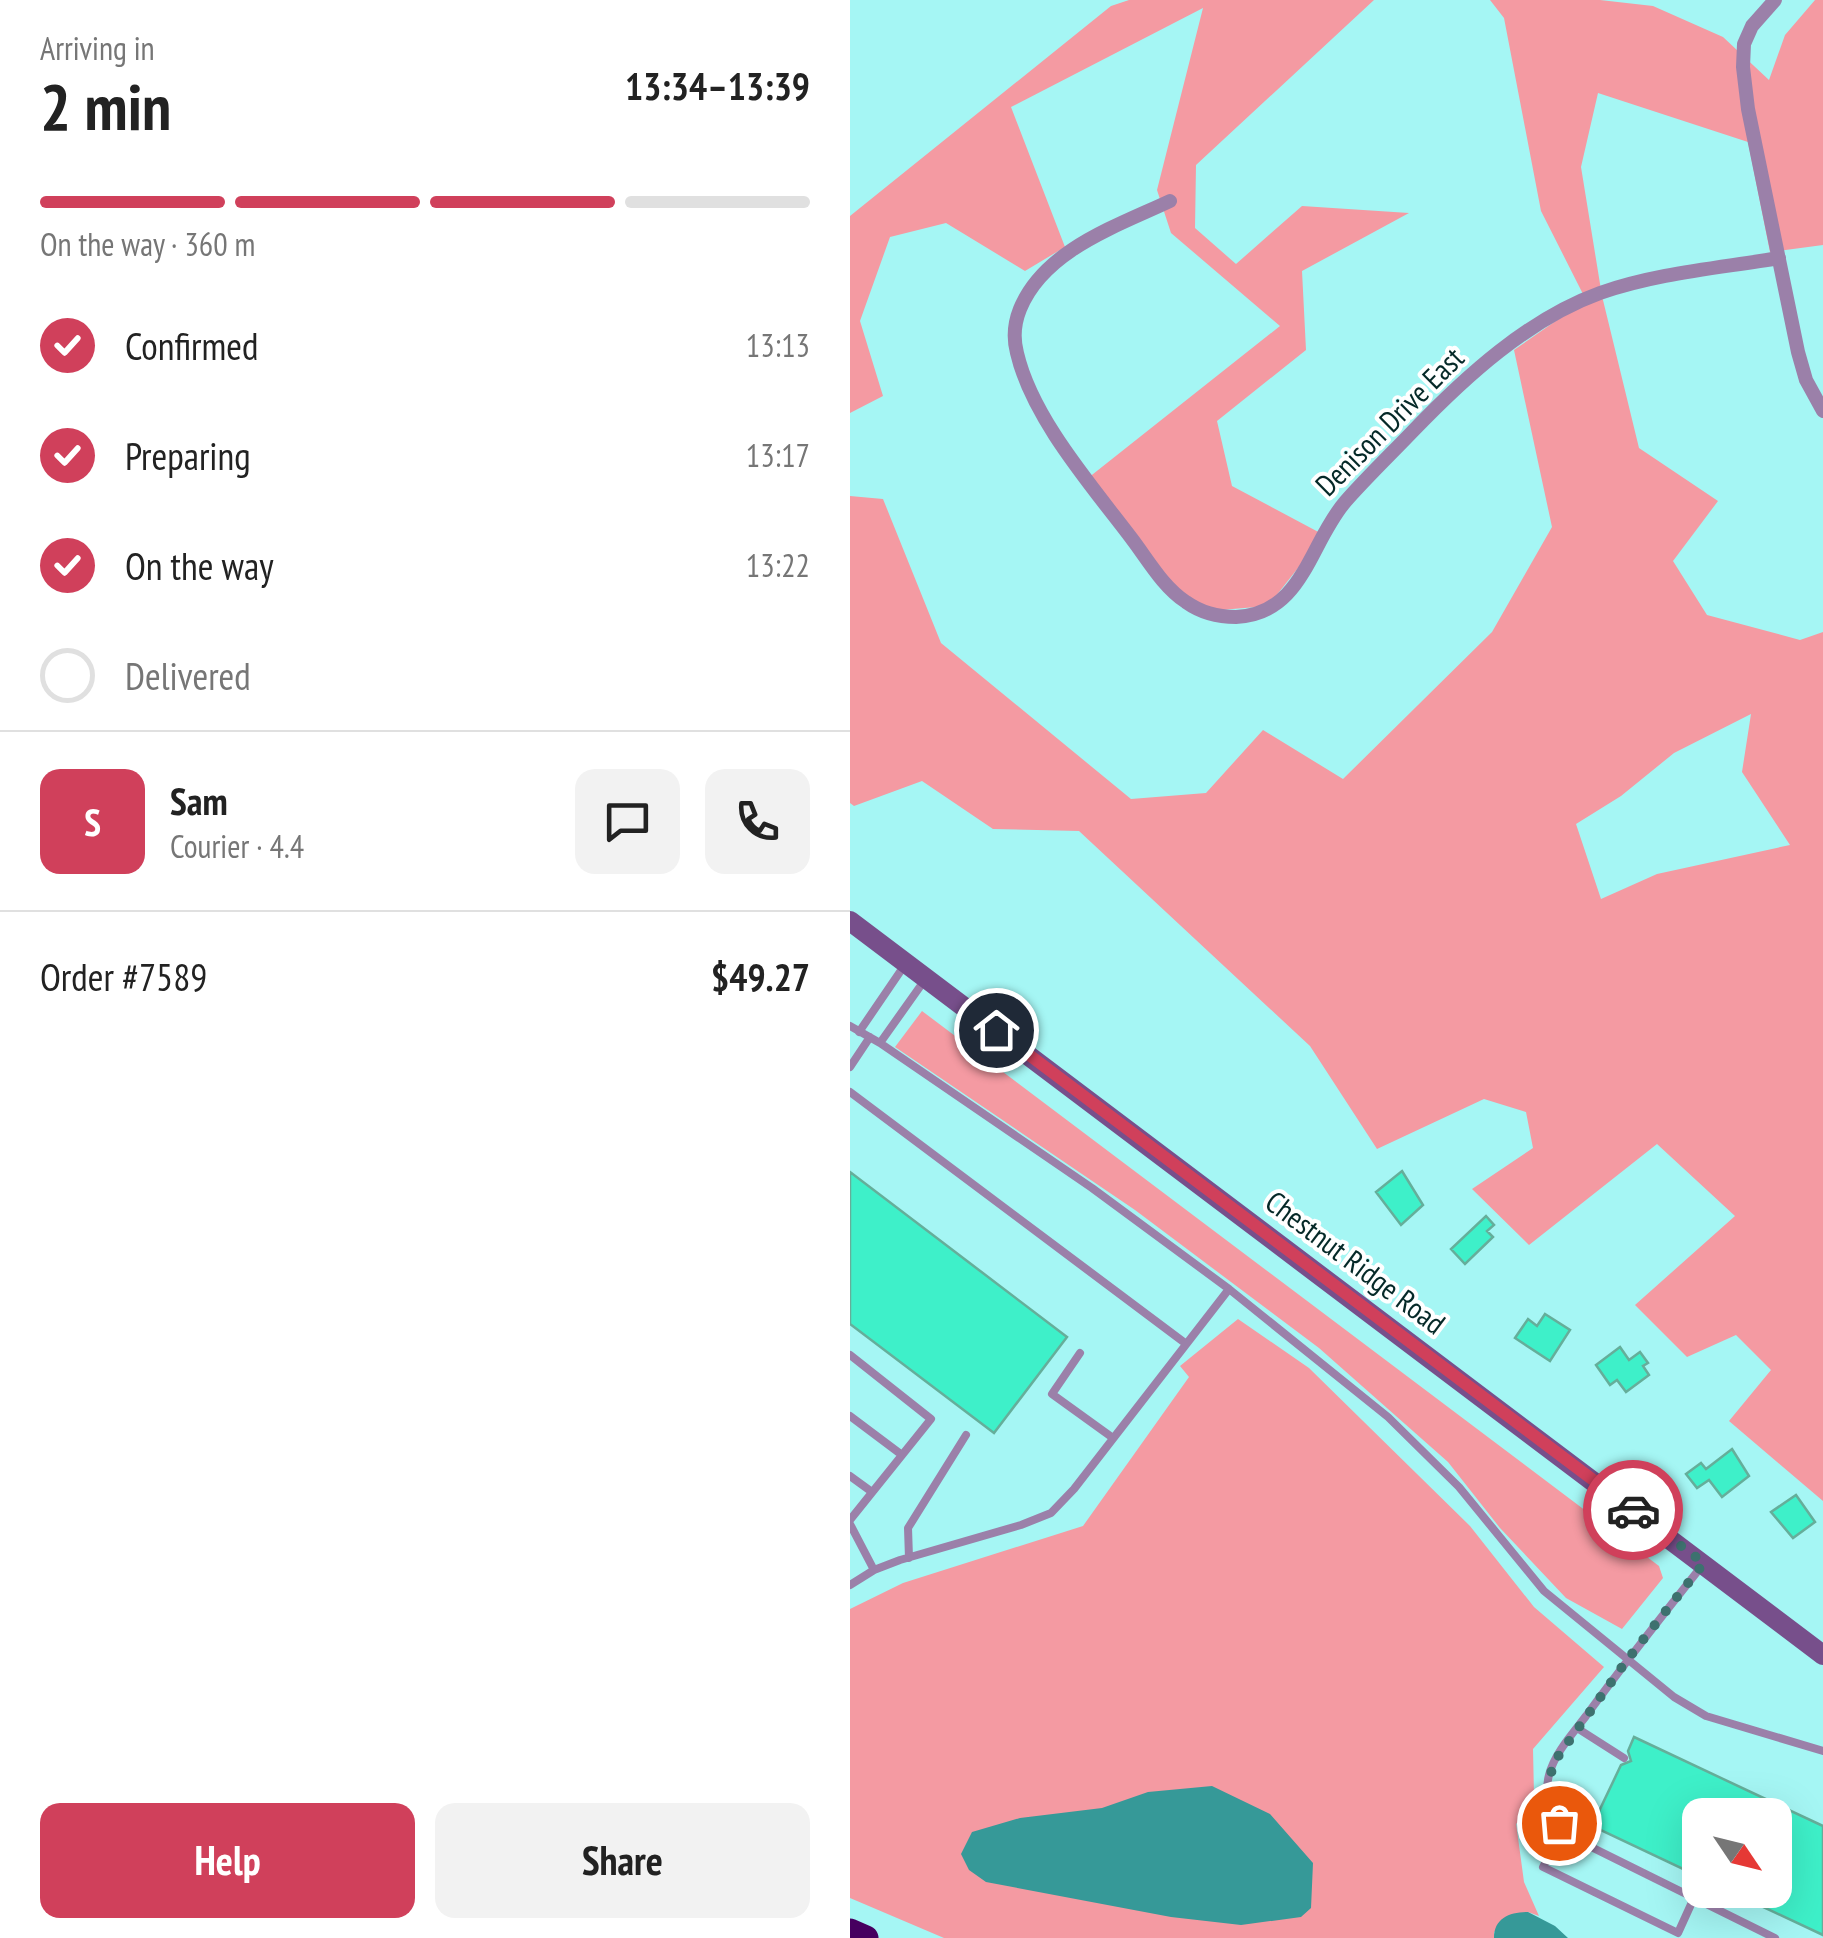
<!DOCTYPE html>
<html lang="en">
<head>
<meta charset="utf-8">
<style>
	:root { --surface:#fff; --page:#f2f2f2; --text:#222; --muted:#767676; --line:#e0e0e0; --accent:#d0405b }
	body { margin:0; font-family:"PT Sans Narrow",sans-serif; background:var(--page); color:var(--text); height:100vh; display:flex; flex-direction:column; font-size:38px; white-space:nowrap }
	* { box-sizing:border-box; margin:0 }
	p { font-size:32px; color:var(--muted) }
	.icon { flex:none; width:55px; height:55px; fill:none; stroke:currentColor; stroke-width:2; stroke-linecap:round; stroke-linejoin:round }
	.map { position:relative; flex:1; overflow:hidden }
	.sheet { display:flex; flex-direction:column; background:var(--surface); width:850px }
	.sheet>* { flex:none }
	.needle { width:65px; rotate:125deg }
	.controls { position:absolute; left:832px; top:1798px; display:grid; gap:20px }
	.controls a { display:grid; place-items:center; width:110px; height:110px; border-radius:20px; background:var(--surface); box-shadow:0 10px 40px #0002; font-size:50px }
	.pin { position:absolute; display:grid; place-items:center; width:85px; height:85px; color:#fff; margin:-42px; border:5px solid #fff; border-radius:50%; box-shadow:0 2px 10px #0007 }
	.courier { position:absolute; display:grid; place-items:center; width:100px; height:100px; margin:-50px; border:8px solid #d0405b; border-radius:50%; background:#fff; color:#222; box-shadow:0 2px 12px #0007 }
	.summary em { font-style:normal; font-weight:700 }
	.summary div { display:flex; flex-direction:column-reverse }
	.summary { display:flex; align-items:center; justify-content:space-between; height:170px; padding:0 40px }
	h1 { font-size:65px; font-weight:700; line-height:75px }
	.bar { display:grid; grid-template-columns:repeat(4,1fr); gap:15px 10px; align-content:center; height:120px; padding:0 40px }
	.bar i { height:12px; border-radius:8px; background:var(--line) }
	.bar .active { background:var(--accent) }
	.bar p { grid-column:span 4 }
	.line { display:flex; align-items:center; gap:25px; padding:0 40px; border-top:2px solid var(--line) }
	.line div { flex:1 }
	.round { display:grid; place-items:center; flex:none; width:105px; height:105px; border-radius:20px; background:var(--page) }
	ol { padding:0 40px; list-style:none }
	li { display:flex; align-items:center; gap:30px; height:110px }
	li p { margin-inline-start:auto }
	li .icon { padding:10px; border-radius:50%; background:var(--accent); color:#fff; stroke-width:4 }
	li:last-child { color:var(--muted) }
	li i { width:55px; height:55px; border:5px solid var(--line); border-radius:50% }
	.cta { display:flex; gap:20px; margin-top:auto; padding:20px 40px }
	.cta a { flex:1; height:115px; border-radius:20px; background:var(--accent); color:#fff; font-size:40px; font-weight:700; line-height:115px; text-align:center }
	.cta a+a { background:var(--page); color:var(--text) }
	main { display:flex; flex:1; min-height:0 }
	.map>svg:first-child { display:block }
	.green { fill:#f49aa2; fill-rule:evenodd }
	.water { fill:#369998 }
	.building { fill:#3ef0c9; stroke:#65ae9a; stroke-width:2.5 }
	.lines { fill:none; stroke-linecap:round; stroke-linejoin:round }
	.lane { stroke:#9b80a9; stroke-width:8 }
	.street { stroke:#9b80a9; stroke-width:14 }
	.secondary { stroke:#774f8b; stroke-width:20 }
	.highway { stroke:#46005f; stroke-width:25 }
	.done { stroke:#3d716f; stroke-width:10; stroke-dasharray:0 18 }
	.route { stroke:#d0405b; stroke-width:12 }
	.labels { text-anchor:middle; stroke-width:8; stroke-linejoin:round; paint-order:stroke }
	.street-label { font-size:30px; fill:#052928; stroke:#fff }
</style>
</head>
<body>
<main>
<section class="sheet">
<div class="summary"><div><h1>2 min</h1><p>Arriving in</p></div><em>13:34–13:39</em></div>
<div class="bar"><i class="active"></i><i class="active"></i><i class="active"></i><i></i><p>On the way · 360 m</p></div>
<ol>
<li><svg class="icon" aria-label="check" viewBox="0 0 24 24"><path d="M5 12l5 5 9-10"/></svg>Confirmed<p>13:13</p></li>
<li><svg class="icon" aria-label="check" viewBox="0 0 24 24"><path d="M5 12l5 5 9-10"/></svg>Preparing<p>13:17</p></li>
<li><svg class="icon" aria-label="check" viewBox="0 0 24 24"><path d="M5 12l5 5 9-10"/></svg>On the way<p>13:22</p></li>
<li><i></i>Delivered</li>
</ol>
<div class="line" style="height:180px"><b class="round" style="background:var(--accent);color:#fff">S</b><div><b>Sam</b><p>Courier · 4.4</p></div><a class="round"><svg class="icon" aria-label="chat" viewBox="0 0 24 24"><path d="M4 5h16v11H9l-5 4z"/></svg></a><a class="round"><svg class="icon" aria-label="phone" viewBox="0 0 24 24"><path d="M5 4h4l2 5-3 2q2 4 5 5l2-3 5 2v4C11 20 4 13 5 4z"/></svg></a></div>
<div class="line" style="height:130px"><div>Order #7589</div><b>$49.27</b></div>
<div class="cta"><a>Help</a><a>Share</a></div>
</section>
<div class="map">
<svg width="973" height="1938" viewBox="0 0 973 1938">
	<rect width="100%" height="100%" fill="#a5f6f4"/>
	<path class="green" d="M279,0H524L346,165L345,228L386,264L452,206L559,213L452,271L456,350L367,421L382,486L474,535L418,606L347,612L233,482L430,326L321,233L307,190L353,8L161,107L215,247L175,271L96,223L40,237L10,321L33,396L0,413V216L261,6Z
		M640,0H750L803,6L873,37L919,80L935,35L965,0H973V245L920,252L898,142L748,93L731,167L752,296L789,448L868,501L823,561L857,615L950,640L973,632V1501L879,1421L921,1370L886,1335L837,1357L785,1305L885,1216L807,1144L679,1245L622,1189L683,1148L676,1112L634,1099L527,1149L460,1046L229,831L143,829L72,781L4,806L0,803V496L33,499L91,643L281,799L356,793L413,730L493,779L642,632L702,527L664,350L736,300L691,211L654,18ZM901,714L892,772L940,845L807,874L751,899L726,824L771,796L824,753Z
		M72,1011L809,1566L813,1578L772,1629L716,1598L650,1528L598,1462L469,1348L285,1210L45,1047Z
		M388,1319L459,1368L620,1526L684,1607L754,1667L683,1749L685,1841L666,1823L674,1882L689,1916L678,1912L644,1932V1938H94L0,1898V1609L53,1583L233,1526L339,1377L330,1366Z"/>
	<path class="water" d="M362,1786L420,1814L463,1863L461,1908L451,1917L391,1925L321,1917L136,1882L119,1870L111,1854L122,1832L170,1818L252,1808L298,1792Z
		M678,1912L705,1926L718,1938H644C644,1918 660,1912 678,1912Z"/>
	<path class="building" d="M552,1171L573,1205L551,1225L526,1192Z
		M0,1172L217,1337L144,1433L0,1324Z
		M636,1216L644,1225L637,1231L643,1237L615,1264L601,1249Z
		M695,1314L720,1330L700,1361L665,1338L678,1319L687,1326Z
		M770,1347L779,1360L790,1352L798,1363L793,1366L799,1375L776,1392L767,1380L760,1385L746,1365Z
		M882,1449L899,1476L872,1497L859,1480L847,1488L836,1474L851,1463L856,1469Z
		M946,1495L965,1522L943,1538L921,1512Z
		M784,1737L973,1826V1935L877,1890H925V1815H850V1877L742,1826L771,1765L781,1761L778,1751Z"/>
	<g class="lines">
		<path class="lane" d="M0,1026L30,1043L242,1188L379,1289L538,1417L609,1487L694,1591L824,1697L856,1716L973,1751
			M9,1032L54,966
			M30,1043L74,981
			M0,1067L20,1037
			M0,1092L335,1343
			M230,1353L202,1394L263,1438
			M0,1355L81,1419L0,1520
			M0,1416L52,1455
			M0,1476L22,1492
			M0,1524L24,1570
			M59,1558L58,1528L116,1435
			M851,1567C812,1616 773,1665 736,1716C723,1733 704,1754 699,1775C693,1798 705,1823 723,1838L925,1938
			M0,1585L24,1570L50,1560L171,1525L201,1513L224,1489L379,1289
			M727,1728L774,1758
			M713,1829L693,1867L828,1933L843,1900"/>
		<path class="street" d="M925,0L902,26L894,44L893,67L898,109L948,352L956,380L973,411
			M320,201C267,226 194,250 170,309C164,324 163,338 167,353C182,418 242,486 282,539C298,560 313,587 336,602C350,612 368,617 386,617C453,614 459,544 495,502C516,478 540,455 563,431C615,377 678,319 750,293C807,273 870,268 929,258"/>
		<path class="secondary" d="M0,921L973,1655"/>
		<path class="highway" d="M0,1931L16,1938"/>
	</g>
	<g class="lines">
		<path class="done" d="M709,1823L702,1809L697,1788L704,1762L777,1660L854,1563L783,1510"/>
		<path class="route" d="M146,1030L783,1510"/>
	</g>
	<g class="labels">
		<g class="street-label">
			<text transform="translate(540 422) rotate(-45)" y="10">Denison Drive East</text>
			<text transform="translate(505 1263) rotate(37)" y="10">Chestnut Ridge Road</text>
		</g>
	</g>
</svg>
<div class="controls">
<a><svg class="needle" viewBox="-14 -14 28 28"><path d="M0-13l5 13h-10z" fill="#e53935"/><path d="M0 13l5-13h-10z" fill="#767676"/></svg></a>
</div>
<div class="pin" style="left:709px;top:1823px;background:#ea580c"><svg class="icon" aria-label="bag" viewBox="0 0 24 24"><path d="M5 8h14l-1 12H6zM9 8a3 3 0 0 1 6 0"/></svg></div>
<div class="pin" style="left:146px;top:1030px;background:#1f2937"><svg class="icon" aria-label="home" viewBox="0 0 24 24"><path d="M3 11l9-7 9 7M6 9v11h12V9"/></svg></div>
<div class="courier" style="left:783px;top:1510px"><svg class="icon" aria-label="car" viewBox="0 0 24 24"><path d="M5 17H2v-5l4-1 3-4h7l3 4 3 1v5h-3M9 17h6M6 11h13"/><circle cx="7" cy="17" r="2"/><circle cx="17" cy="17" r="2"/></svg></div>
</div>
</main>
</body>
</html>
